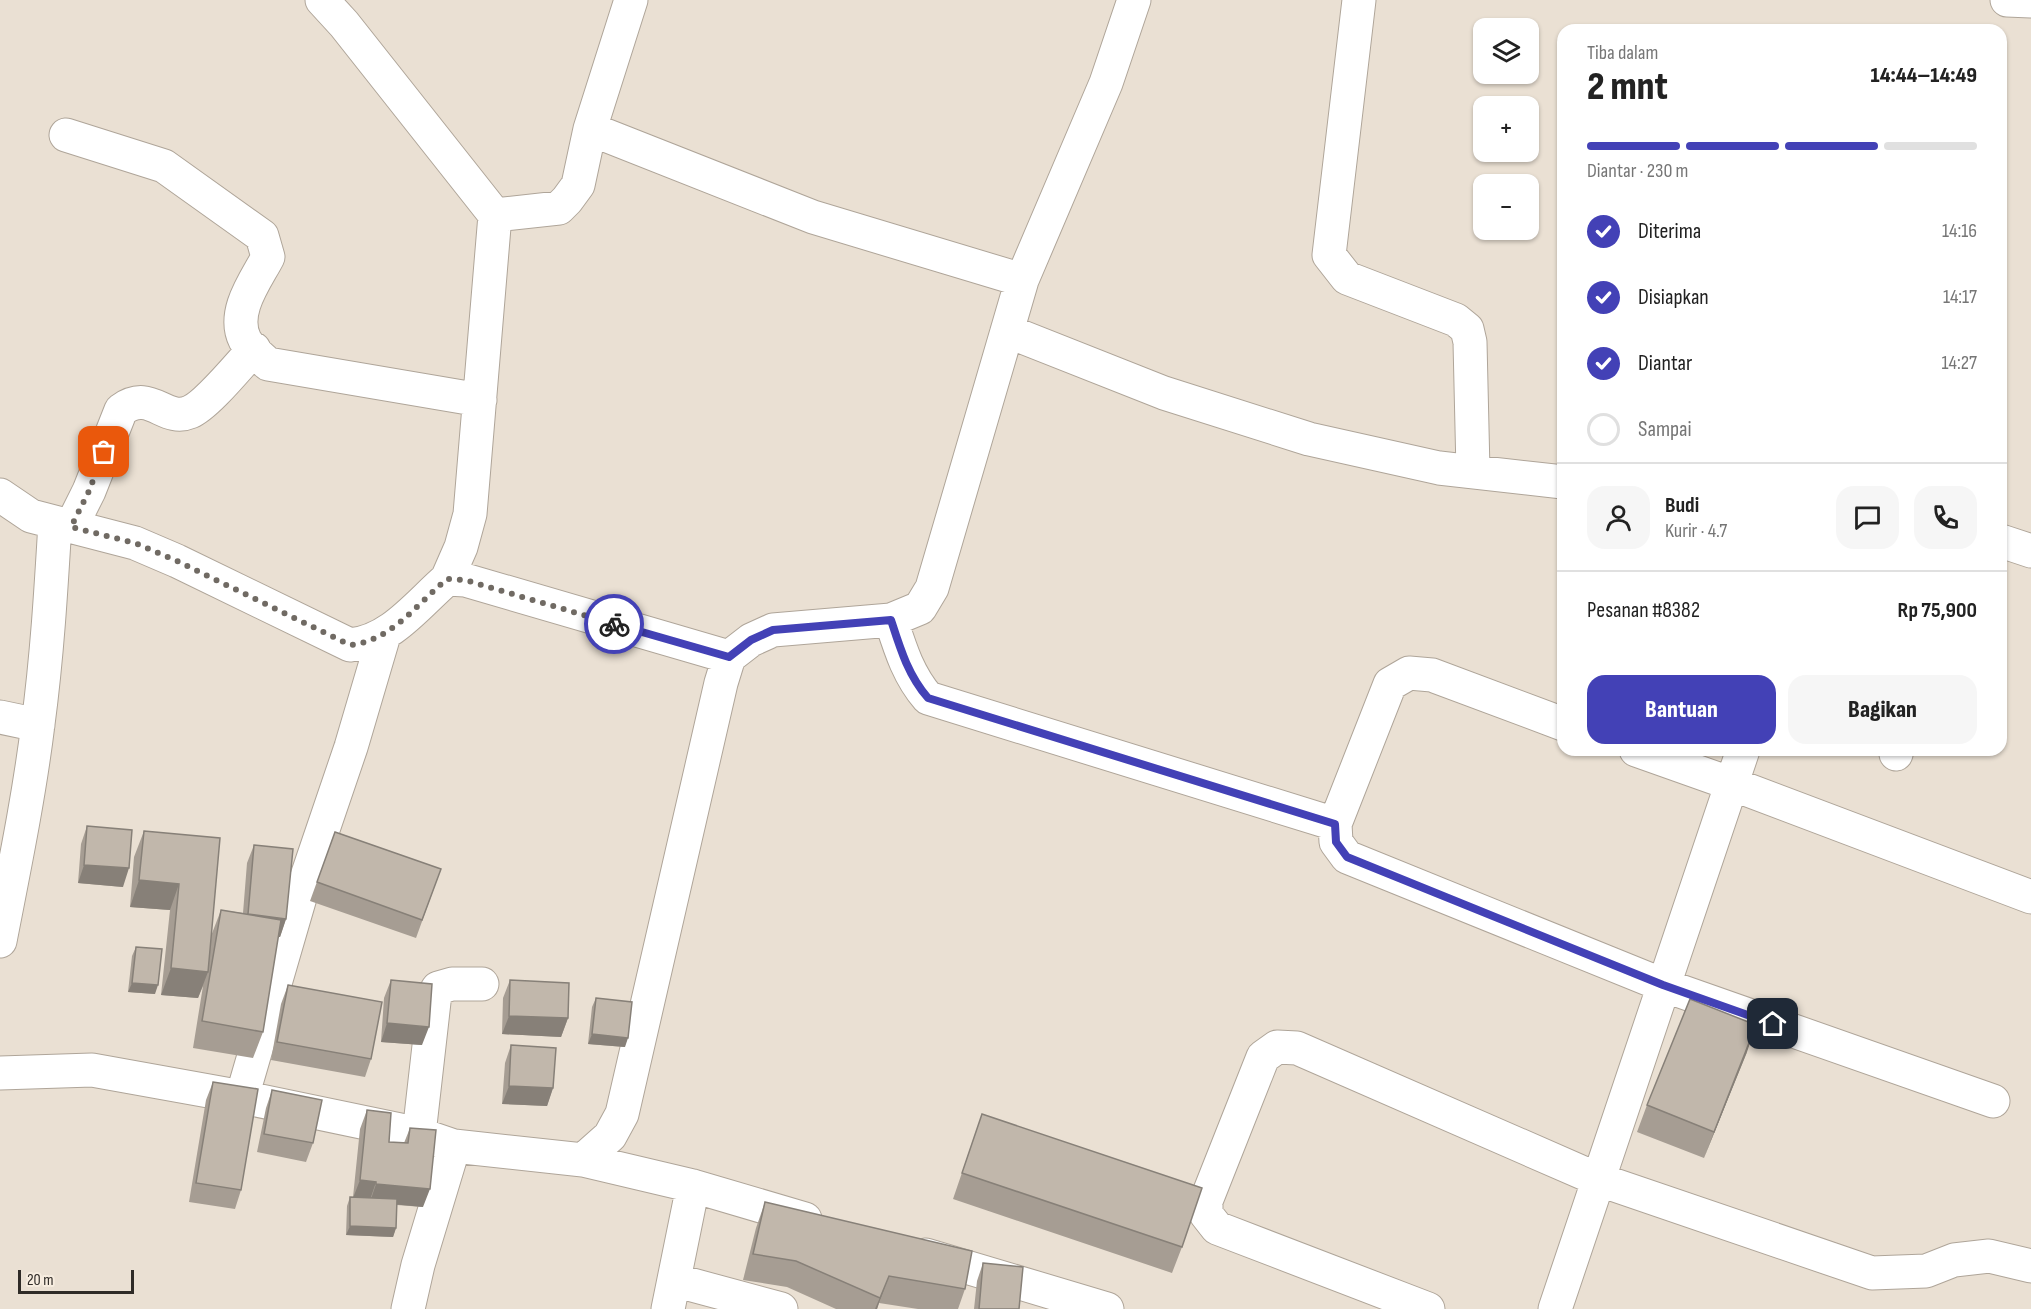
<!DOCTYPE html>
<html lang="id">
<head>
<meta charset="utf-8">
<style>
	:root { --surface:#fff; --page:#f6f6f6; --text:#222; --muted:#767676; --line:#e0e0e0; --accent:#4341b6 }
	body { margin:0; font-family:"Sofia Sans Condensed",sans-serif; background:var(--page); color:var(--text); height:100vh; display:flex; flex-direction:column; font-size:22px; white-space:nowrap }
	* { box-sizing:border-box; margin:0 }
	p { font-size:20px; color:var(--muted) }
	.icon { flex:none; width:33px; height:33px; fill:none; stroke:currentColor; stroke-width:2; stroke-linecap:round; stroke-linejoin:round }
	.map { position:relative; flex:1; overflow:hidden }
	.sheet { position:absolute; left:1557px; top:24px; width:450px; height:732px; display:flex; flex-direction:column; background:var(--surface); border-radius:18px; box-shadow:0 2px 4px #0004 }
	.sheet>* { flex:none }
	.buttons { position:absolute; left:1473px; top:18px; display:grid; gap:12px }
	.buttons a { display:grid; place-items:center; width:66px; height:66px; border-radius:12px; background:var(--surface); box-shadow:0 2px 4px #0004; font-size:30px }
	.scale { position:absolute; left:18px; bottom:15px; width:116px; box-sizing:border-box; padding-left:6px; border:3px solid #2f2b27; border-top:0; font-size:16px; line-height:21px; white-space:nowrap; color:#2f2b27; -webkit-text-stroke:4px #f7ede0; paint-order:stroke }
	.pin { position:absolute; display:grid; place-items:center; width:51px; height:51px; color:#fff; margin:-26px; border-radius:12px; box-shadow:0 3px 9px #0006 }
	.courier { position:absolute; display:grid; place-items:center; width:60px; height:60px; margin:-30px; border:4px solid #4341b6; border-radius:50%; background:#fff; color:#222; box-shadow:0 2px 8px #0007 }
	.summary em { font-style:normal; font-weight:800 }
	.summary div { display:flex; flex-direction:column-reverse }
	.summary { display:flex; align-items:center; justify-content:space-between; height:102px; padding:0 30px }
	h1 { font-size:39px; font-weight:800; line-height:45px }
	.bar { display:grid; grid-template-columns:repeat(4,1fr); gap:9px 6px; align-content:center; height:72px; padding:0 30px }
	.bar i { height:8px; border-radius:4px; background:var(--line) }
	.bar .selected { background:var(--accent) }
	.bar p { grid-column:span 4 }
	.line { display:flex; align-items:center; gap:15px; padding:0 30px; border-top:2px solid var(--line) }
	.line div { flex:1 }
	.round { display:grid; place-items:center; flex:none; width:63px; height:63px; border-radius:18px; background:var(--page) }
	ol { padding:0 30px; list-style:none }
	li { display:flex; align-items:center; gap:18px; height:66px }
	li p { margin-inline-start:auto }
	li .icon { padding:6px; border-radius:50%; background:var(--accent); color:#fff; stroke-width:4 }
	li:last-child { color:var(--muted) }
	li i { width:33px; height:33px; border:3px solid var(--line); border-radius:50% }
	.cta { display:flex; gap:12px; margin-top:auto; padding:12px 30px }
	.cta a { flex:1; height:69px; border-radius:18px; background:var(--accent); color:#fff; font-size:24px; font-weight:800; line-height:69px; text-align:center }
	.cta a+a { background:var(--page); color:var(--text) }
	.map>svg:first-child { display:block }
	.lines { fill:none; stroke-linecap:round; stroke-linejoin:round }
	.street-casing { stroke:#afa599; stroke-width:35 }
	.street { stroke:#fff; stroke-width:33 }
	.wall { fill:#a69d93 }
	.shaded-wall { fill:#878078 }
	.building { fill:#c1b7ab; stroke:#878078; stroke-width:1.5 }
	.done { stroke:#706a63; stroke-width:6; stroke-dasharray:0 10.8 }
	.route { stroke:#4341b6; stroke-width:8 }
</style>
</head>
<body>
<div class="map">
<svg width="2031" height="1309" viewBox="0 0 2031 1309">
	<rect width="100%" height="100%" fill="#eae0d3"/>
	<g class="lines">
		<defs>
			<path id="street" d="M322,0L344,24L495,215L470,514L461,547L447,579
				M1359,0L1329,255L1347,278L1456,320L1467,329L1470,342L1473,471
				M2007,0L2031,1
				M590,129L813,217L1022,280
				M66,135L164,166L262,236L268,257C256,280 231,312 245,340C250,349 261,357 268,364L480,400
				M495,215L559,208L567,200L578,185L590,129L631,0
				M1007,331L1164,393L1309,439L1439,468L1563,482
				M0,495L31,516L135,543L177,561L350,645C391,641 417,605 447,579L465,580L729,657
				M71,527L89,491L121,410C151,388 164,423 190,412C207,405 240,364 254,349
				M2001,541L2031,551
				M891,620C900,648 908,675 928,698L1335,824
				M0,717L38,725
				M1563,724L1432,675L1409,673L1390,684L1335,824L1336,842L1347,857L1663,985L1993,1101
				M1636,750L1732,784L2031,897
				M1896,754L1897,750
				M0,941C14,869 29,797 38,724C47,657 51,590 55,523
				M0,1073L92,1070L242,1097L419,1134L454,1146L583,1160L610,1136L622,1114L721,683L729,657L751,640L773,630L891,620L920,608L932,588L1022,280L1106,83L1134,0
				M242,1097L301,894L351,747L384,635
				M419,1134L435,993L438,988L452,984H482
				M583,1160L693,1186L805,1219
				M926,1255L1107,1309
				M674,1280L781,1309
				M408,1309L418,1265L454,1146
				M668,1309L693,1186
				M1428,1309L1217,1228L1206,1214V1201L1263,1057L1277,1047L1297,1048L1597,1179L1872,1273L1926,1271L1954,1260L1989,1256L2031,1266
				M1555,1309L1743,750"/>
		</defs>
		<use href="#street" class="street-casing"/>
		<use href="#street" class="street"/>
	</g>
	<path class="wall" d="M87,826L123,887L78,883L81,844Z
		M144,831L211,936L221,910L243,913L247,863L254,845L286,919L280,937H278L263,1032L253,1058L193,1048L203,986L198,998L161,995L170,910L130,907L134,857Z
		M335,832L441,869L416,938L310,901Z
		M136,947L155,994L128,992L132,956Z
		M391,980L422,1045L381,1042L384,998Z
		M510,980L568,1018L561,1037L502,1034L503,998Z
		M288,985L371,1059L365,1077L271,1060L281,1004Z
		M596,998L625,1047L588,1044L592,1007Z
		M511,1045L553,1088L547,1106L502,1104L505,1063Z
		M1747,1052L1704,1158L1637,1132L1647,1105Z
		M213,1082L241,1190L235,1209L189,1202L206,1100Z
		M272,1090L313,1143L306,1162L257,1152L266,1108Z
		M367,1110L389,1142L404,1143L410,1128L423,1207L397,1205L396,1228L393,1237L346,1235L347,1206L350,1197H353L360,1129Z
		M982,1114L1182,1247L1172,1273L953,1199Z
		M765,1202L965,1289L958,1309H918L879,1303L877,1309H836L787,1287L743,1280L756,1228Z
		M983,1263L1019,1309H974L977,1281Z"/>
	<path class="shaded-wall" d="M84,865L129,868L123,887L78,883Z
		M139,880L179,884L170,910L130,907Z
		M248,915L286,919L280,937L241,933Z
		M171,968L208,972L198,998L161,995Z
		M132,983L158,985L155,994L128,992Z
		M509,1016L568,1018L561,1037L502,1034Z
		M387,1023L429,1027L422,1045L381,1042Z
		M1756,1025L1747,1052L1704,1158L1714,1132Z
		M592,1034L628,1038L625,1047L588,1044Z
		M509,1086L553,1088L547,1106L502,1104Z
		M360,1180L376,1182L370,1200L353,1198Z
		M376,1184L430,1189L423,1207L370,1202Z
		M350,1226L396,1228L393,1237L346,1235Z
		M889,1276L879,1303L877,1309H875Z"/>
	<path class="building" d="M87,826L132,830L129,868L84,865Z
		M144,831L220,838L208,972L171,968L179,884L139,880Z
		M335,832L441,869L422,920L317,882Z
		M254,845L293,849L286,919L248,914Z
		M221,910L281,920L263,1032L202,1021Z
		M136,947L162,949L158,985L132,983Z
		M391,980L432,984L429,1027L387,1023Z
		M510,980L569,983L568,1018L509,1016Z
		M288,985L382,1002L371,1059L277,1042Z
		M596,998L632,1002L628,1038L592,1034Z
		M1690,999L1756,1025L1714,1132L1647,1105Z
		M511,1045L556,1048L553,1088L509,1086Z
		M213,1082L258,1089L241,1190L196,1183Z
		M272,1090L322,1100L313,1143L264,1134Z
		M367,1110L391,1113L389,1142L408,1143L410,1128L436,1130L430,1189L376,1184V1182L360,1180Z
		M982,1114L1202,1188L1182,1247L962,1173Z
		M350,1197L397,1199L396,1228L350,1226Z
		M765,1202L972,1251L965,1289L889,1276L880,1298L796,1261L753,1254Z
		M983,1263L1023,1267L1019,1309H979Z"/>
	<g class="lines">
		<path class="done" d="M104,452L89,491L71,527L135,543L177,561L350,645C391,641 416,605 447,579L465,580L614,624"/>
		<path class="route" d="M614,624L729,657L751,640L773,630L891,620C900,648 908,675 928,698L1335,824L1336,842L1347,857L1663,985L1773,1024"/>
	</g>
</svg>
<div class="buttons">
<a><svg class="icon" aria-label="layers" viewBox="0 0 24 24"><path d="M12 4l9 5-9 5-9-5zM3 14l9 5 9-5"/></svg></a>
<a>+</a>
<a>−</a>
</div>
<div class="scale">20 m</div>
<div class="pin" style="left:104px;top:452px;background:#ea580c"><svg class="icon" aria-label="bag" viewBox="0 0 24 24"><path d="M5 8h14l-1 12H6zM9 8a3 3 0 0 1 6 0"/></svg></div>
<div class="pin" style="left:1773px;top:1024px;background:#1f2937"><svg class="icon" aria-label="home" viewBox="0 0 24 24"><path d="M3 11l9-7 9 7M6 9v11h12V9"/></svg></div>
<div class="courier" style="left:614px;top:624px"><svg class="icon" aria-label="bike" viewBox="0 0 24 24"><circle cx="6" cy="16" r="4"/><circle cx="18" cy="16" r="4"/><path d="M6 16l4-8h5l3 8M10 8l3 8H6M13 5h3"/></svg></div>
<section class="sheet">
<div class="summary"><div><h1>2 mnt</h1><p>Tiba dalam</p></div><em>14:44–14:49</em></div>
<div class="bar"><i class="selected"></i><i class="selected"></i><i class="selected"></i><i></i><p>Diantar · 230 m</p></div>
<ol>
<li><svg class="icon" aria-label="check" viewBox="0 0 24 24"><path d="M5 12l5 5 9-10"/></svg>Diterima<p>14:16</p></li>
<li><svg class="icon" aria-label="check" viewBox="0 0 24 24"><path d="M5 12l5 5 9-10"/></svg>Disiapkan<p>14:17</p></li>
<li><svg class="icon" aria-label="check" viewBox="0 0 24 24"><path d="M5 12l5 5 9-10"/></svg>Diantar<p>14:27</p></li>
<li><i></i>Sampai</li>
</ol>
<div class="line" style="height:108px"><a class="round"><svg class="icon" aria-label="person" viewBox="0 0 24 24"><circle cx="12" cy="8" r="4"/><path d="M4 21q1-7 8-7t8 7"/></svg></a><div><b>Budi</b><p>Kurir · 4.7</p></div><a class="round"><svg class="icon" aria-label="chat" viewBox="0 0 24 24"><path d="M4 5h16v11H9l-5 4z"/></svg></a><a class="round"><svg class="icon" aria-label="phone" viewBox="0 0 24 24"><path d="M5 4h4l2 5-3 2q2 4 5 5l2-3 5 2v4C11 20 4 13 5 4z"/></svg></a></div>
<div class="line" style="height:78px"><div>Pesanan #8382</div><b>Rp 75,900</b></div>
<div class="cta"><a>Bantuan</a><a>Bagikan</a></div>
</section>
</div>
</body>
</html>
